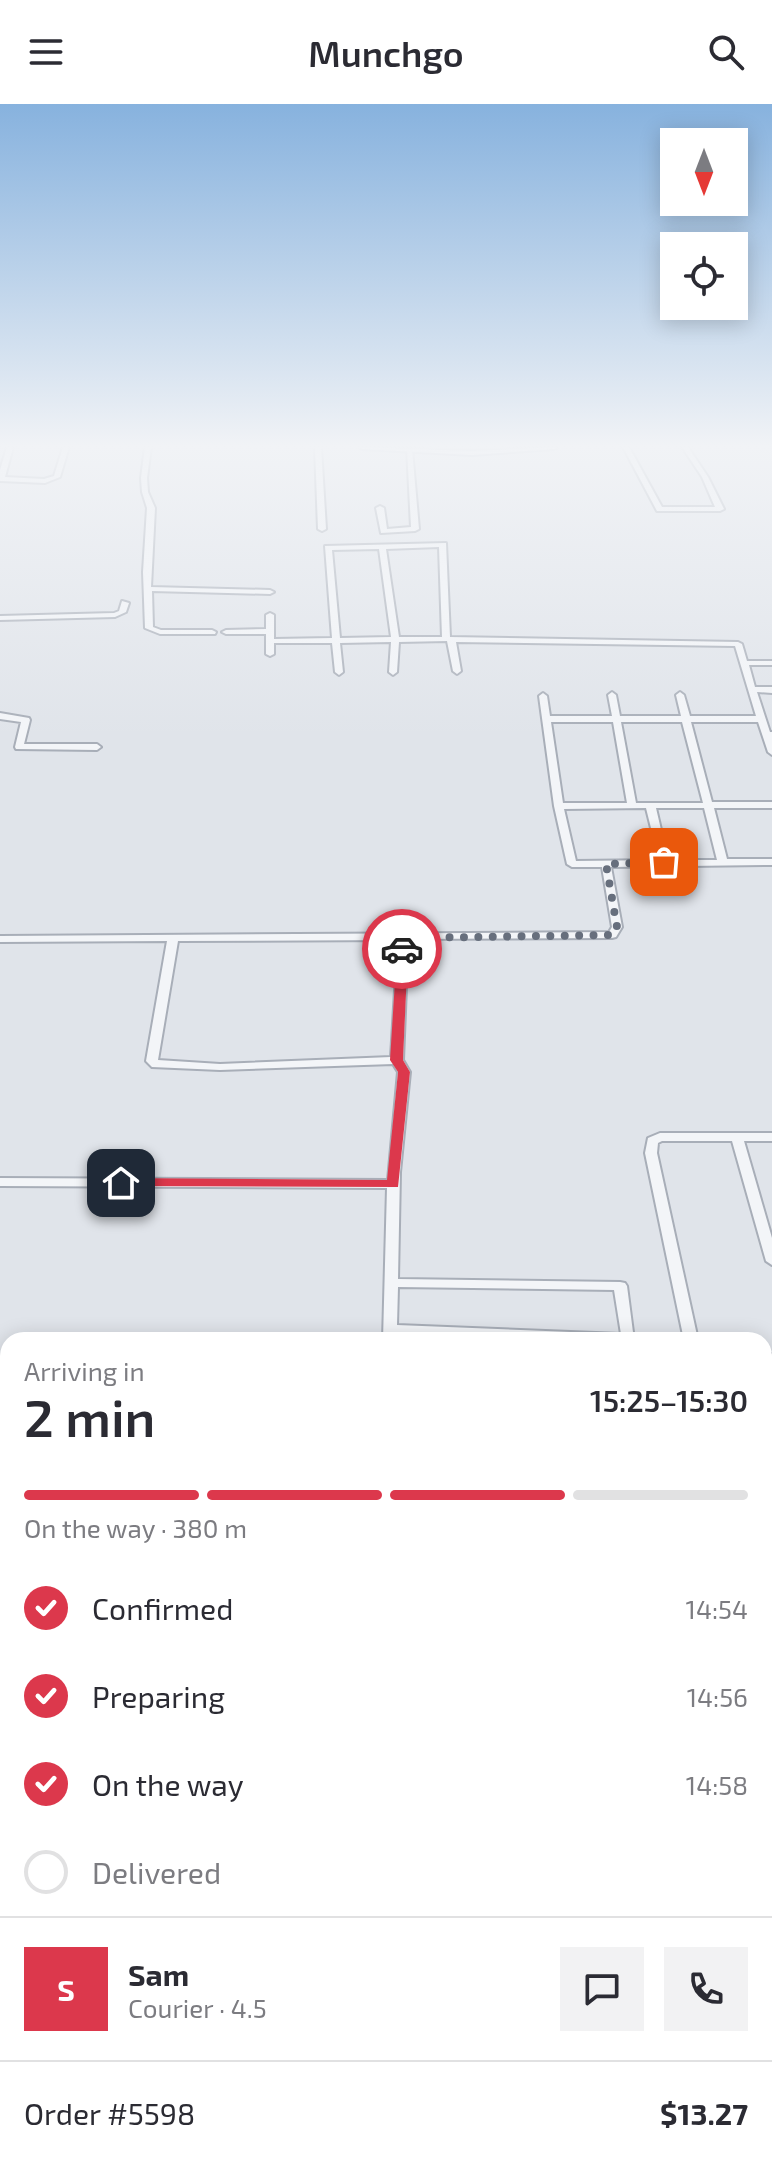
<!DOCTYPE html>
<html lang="en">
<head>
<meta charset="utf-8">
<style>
	:root { --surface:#fff; --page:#f2f2f3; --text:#2b2b33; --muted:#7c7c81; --line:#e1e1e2; --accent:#dc384c }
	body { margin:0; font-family:"Exo 2",sans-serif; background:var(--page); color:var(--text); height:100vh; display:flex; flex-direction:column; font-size:30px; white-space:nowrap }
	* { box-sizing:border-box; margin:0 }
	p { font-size:26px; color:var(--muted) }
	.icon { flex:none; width:44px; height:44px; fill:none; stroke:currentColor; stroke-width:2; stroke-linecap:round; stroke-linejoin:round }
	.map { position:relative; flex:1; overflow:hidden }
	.panel { position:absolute; left:0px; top:1228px; width:772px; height:850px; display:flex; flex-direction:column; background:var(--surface); border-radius:24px 24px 0 0; box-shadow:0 4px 20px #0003 }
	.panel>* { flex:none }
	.needle { width:52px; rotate:180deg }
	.controls { position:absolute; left:660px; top:24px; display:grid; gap:16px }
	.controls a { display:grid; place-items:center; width:88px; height:88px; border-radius:0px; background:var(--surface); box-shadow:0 4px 20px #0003; font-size:40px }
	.pin { position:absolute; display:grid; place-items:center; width:68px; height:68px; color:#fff; margin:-34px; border-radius:16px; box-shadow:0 4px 12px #0006 }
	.courier { position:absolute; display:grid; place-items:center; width:80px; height:80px; margin:-40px; border:6px solid #dc384c; border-radius:50%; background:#fff; color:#222; box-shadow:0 2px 10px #0007 }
	.overview em { font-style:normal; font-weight:600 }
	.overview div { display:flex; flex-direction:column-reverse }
	.overview { display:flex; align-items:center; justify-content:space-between; height:136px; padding:0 24px }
	h1 { font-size:52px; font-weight:600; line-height:60px }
	.bar { display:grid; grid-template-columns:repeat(4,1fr); gap:12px 8px; align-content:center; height:96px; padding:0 24px }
	.bar i { height:10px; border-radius:6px; background:var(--line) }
	.bar .active { background:var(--accent) }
	.bar p { grid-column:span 4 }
	.line { display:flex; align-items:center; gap:20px; padding:0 24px; border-top:2px solid var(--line) }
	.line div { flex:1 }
	.round { display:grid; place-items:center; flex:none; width:84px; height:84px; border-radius:0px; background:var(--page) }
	ol { padding:0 24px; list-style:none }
	li { display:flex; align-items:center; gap:24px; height:88px }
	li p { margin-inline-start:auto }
	li .icon { padding:8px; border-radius:50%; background:var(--accent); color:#fff; stroke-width:4 }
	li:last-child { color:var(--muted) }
	li i { width:44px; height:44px; border:4px solid var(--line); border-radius:50% }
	header { display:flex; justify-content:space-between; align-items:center; height:104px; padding:0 24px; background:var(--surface); font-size:36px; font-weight:600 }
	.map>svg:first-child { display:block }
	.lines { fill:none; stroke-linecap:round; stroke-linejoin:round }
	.minor-casing { stroke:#a8aeb8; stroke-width:4 }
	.major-casing { stroke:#9ea7b7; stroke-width:4 }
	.minor { fill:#f3f5f8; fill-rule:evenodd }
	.major { fill:#fff; fill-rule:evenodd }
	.route { fill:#dc384c }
	.done { stroke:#676f7d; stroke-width:8; stroke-dasharray:0 14.4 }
</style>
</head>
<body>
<header><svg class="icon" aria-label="menu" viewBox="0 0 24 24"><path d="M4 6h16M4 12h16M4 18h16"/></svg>Munchgo<svg class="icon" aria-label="search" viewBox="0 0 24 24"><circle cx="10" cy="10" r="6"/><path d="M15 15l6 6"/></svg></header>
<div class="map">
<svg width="772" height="2077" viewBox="0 0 772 2077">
	<rect width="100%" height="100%" fill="#e0e4ea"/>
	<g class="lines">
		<defs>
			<path id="minor" d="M7,343H13L5,373L44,375L54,372L63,343H69L60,373L45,379L0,377V366Z
				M145,343H151L147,374L148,388L155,404L151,483L270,486L274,488L270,490L152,487L153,523L161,526H212L216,528L215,530H160L145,524L143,468L147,404L142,388L141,374Z
				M315,343H321L326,425L322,427L318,425Z
				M623,343H629L662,403H715L702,373L682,343H688L708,373L724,405L720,407H657Z
				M407,344L412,345L419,425L415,427L381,429L376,404L380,402L384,404L387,425L411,423Z
				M446,439L450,533L738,538L742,540L747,557H772V561H749L755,583H772V589L757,588L770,628H772V651L768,648L758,618H691L712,698H772V704H714L727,755H772V761L611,763L622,823L616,833L612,834L408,835L403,956L410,968L400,1068L398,1175L620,1178L625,1179L627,1182L634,1236H541L397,1230V1236H383L387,1084L0,1082V1074L388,1076L398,968L393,960L220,966L152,963L146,957L167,837L0,838V832L609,828L612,823L602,763H572L567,760L554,702L539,592L543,589L547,592L550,612H612L608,591L612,588L616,591L620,612H681L676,591L680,588L684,591L690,612H756L735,542L456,538L461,567L457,570L453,567L447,537L399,538L397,568L393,571L389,568L391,538L340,539L343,568L339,571L335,568L332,539H274V550L270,552L266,550V530H226L222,528L226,526L266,525V511L270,509L274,511V535L332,534L325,442ZM439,443L442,533H399L386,445ZM379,445L391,533L340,534L332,446ZM551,618H613L627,699H563ZM621,618H682L703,699H636ZM646,704L659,756L576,757L564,705ZM656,704H704L717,756H668ZM398,836L391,953L220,960L158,956L178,837ZM398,1183L614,1186L621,1230L397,1221Z
				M122,497L129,499L126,508L115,513L0,516V512L114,509L119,507Z
				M0,609L29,614L30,616L24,640H97L101,643L97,646L16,645L15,643L21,618L0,615Z
				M660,1029H772V1037H744L772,1134V1161L766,1157L732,1037H662L658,1039L657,1049L698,1236H684L645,1049L648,1034Z
				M772,1250V1260L764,1261V1251Z
				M764,1518L770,1519L772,1528V1821L766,1819L764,1815Z
				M0,1974H8V1994H0Z"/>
			<path id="major" d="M358,343L472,347L558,343L554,345L472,351L362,345Z"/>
		</defs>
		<use href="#minor" class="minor-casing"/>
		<use href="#major" class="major-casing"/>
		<use href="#minor" class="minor"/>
		<use href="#major" class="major"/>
	</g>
	<linearGradient id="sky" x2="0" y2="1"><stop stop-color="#87b2de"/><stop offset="0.54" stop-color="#f1f3f6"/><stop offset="1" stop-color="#f1f3f6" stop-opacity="0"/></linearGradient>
	<rect width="772" height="633" fill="url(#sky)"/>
	<path class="route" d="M402,842L408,845L403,956L410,968L398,1083L116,1082V1076L121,1074L387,1076L398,968L390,956L397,845Z"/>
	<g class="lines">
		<path class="done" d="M402,845L403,834L612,831L617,823L606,760L664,758"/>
	</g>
</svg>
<div class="controls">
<a><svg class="needle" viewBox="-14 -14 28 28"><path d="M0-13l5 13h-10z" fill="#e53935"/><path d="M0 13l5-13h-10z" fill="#7c7c81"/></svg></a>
<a><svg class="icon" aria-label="locate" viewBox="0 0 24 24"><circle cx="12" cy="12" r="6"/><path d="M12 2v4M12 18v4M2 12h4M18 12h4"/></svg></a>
</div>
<div class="pin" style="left:664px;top:758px;background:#ea580c"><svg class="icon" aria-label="bag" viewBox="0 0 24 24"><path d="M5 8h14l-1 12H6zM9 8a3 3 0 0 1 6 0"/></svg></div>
<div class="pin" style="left:121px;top:1079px;background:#1f2937"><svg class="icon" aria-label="home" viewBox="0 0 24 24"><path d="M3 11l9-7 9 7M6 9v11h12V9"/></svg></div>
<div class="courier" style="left:402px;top:845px"><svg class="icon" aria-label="car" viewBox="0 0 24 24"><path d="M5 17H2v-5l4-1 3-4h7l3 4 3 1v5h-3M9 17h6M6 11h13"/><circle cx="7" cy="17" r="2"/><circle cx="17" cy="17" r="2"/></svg></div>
<section class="panel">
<div class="overview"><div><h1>2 min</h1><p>Arriving in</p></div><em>15:25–15:30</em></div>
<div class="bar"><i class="active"></i><i class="active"></i><i class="active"></i><i></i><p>On the way · 380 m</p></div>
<ol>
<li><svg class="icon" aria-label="check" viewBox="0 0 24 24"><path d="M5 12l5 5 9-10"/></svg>Confirmed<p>14:54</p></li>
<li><svg class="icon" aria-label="check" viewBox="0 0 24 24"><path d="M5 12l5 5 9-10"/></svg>Preparing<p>14:56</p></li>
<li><svg class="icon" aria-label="check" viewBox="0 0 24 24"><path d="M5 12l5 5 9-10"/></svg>On the way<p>14:58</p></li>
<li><i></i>Delivered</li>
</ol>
<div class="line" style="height:144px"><b class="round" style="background:var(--accent);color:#fff">S</b><div><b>Sam</b><p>Courier · 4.5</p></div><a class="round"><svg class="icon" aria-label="chat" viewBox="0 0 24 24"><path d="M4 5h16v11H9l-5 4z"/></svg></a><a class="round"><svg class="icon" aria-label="phone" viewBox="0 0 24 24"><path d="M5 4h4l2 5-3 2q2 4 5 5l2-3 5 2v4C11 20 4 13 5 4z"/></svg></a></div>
<div class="line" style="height:104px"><div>Order #5598</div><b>$13.27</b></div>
</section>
</div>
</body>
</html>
